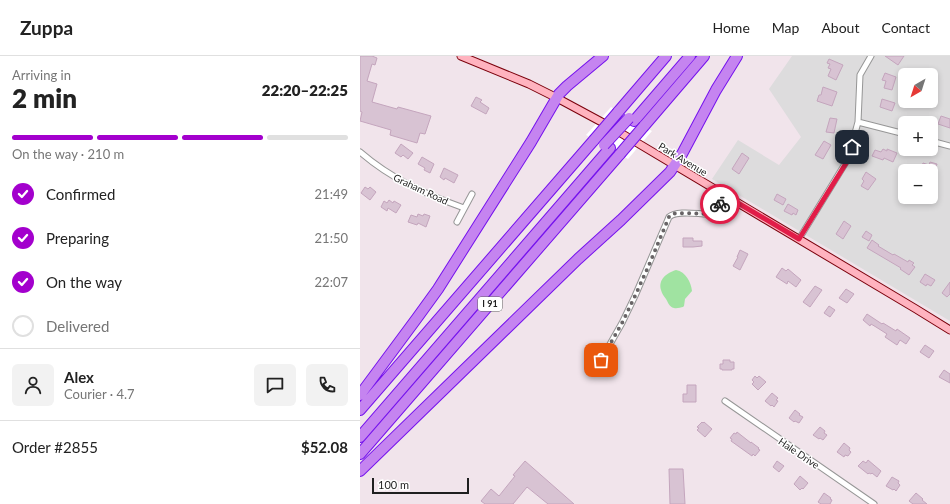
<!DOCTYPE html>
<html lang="en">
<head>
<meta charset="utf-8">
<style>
	:root { --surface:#fff; --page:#f2f2f2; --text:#222; --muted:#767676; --line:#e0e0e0; --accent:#a300cd }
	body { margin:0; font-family:Lato,sans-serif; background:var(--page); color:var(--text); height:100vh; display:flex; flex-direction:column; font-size:15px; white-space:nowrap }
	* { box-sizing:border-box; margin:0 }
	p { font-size:13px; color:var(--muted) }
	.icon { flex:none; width:22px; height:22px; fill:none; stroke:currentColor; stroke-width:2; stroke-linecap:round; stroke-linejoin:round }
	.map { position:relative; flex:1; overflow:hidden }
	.sheet { display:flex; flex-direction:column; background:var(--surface); width:360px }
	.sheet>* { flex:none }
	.needle { width:26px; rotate:219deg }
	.controls { position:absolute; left:538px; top:12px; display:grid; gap:8px }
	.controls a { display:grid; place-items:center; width:40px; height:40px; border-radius:6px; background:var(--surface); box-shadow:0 2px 6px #0003; font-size:20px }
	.scale { position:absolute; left:12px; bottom:10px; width:97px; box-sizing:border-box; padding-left:4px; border:2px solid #1f1f1f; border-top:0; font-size:11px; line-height:14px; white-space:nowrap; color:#1f1f1f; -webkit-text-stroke:3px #fff; paint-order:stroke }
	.pin { position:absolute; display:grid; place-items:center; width:34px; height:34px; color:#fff; margin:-17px; border-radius:8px; box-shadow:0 2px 6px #0006 }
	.courier { position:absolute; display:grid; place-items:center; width:40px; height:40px; margin:-20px; border:3px solid #e11d48; border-radius:50%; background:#fff; color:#222; box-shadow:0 1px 5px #0007 }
	.head em { font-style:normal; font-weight:800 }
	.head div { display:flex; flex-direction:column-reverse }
	.head { display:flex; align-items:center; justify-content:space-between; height:68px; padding:0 12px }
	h1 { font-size:26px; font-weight:800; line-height:30px }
	.bar { display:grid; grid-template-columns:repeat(4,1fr); gap:6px 4px; align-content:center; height:48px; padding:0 12px }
	.bar i { height:5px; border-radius:3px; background:var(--line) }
	.bar .current { background:var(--accent) }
	.bar p { grid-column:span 4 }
	.line { display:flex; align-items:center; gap:10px; padding:0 12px; border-top:1px solid var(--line) }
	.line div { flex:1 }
	.round { display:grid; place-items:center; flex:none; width:42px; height:42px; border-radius:6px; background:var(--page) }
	ol { padding:0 12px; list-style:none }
	li { display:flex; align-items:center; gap:12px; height:44px }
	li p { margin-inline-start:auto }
	li .icon { padding:4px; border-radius:50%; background:var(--accent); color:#fff; stroke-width:4 }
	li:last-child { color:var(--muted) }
	li i { width:22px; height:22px; border:2px solid var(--line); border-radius:50% }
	header { display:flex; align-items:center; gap:24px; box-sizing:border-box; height:56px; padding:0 20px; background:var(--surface); border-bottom:1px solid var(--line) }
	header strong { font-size:19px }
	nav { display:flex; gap:22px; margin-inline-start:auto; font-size:14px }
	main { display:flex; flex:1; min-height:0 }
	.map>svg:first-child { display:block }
	.residential { fill:#dddcdd; fill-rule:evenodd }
	.water { fill:#a0e3a1 }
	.pier { fill:#fff }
	.building { fill:#d8c3d3; stroke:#c4a5bd }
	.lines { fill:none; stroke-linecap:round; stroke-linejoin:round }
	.minor-casing { stroke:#969696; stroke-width:7 }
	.secondary-casing { stroke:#7b000c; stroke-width:9 }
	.motorway-casing { stroke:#7512ed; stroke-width:12 }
	.minor { stroke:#fff; stroke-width:5 }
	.secondary { stroke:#ffb3bf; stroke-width:7 }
	.motorway { stroke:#c584f0; stroke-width:10 }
	.motorway-bridge-casing { stroke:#7512ed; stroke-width:12; stroke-linecap:butt }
	.motorway-bridge { stroke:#c584f0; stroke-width:10 }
	.done { stroke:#686466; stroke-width:4; stroke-dasharray:0 7.2 }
	.route { stroke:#e11d48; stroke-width:5 }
	.labels { text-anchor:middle; stroke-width:3; stroke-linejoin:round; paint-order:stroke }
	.shield { fill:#fff; stroke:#626262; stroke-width:1 }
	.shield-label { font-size:9px; font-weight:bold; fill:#1f1f1f }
	.street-label { font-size:10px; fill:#1f1f1f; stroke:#fff }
</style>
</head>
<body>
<header>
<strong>Zuppa</strong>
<nav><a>Home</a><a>Map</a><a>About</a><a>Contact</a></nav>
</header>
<main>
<section class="sheet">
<div class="head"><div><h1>2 min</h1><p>Arriving in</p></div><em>22:20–22:25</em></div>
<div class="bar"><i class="current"></i><i class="current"></i><i class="current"></i><i></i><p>On the way · 210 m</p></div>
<ol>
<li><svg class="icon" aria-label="check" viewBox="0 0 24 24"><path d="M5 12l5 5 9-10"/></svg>Confirmed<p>21:49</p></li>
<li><svg class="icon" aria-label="check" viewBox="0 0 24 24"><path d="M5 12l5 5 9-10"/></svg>Preparing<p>21:50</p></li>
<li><svg class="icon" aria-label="check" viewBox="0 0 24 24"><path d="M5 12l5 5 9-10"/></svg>On the way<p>22:07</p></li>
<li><i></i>Delivered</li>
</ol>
<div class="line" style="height:72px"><a class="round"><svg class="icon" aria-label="person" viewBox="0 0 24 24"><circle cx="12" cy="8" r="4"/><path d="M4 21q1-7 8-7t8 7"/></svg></a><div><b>Alex</b><p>Courier · 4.7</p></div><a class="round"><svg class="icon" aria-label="chat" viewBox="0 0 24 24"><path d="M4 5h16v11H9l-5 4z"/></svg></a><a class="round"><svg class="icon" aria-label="phone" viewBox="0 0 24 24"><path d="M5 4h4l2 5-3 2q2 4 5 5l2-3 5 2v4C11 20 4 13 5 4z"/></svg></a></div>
<div class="line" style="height:52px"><div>Order #2855</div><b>$52.08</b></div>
</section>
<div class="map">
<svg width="590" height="448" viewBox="0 0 590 448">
	<rect width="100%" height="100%" fill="#f1e4eb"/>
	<path class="residential" d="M432,0H590V265L352,123L378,84L419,109L441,81L409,33ZM545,19H571V45H545ZM545,67H571V93H545ZM545,115H571V141H545Z"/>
	<path class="water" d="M316,214C326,216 331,226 332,235L325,243L324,250L323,251C321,251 317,253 314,252C309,251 308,246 306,243C304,240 302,238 301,234C298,223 307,217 316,214Z"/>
	<path class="pier" d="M251,51L292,75L268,103L226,79Z"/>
	<path class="building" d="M0,0H12L17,2L15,9L12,8L7,25L17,28L12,46L37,53L38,51L71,60L65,78L60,77L57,87L30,79L31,74L0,65L2,56L0,55Z
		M525,0H544L538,9Z
		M469,3L483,9L476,24L468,20L471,13L468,12L470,8L467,7Z
		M525,17L536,21L532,34L524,32L526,25L522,24Z
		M463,31L477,36L472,50L457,45L459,39H461Z
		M116,41L122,44L120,46L129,52L126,58L111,50Z
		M522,43L535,47L532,55L520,51Z
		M581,60L590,63V72L578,68Z
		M470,62L477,63L474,77L466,76Z
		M464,85L471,89L463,103L455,99Z
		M41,88L53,97L48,103L43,99L41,101L35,97Z
		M523,93L527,95V93L537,97L533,106L524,102L523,104L512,100L515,94L521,96Z
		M382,97L389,102L379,118L372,113Z
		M62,101L74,108L70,117L64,114L65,112L58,108Z
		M570,106L577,108L576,111L577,112L572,129H571V115H560L563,107L569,109Z
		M84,112L98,119L94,127L85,122L84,124L80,121Z
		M506,116L516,123L508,134L501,130L504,125L502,123Z
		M5,131L8,133L10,131L16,136L10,144L1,137Z
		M417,138L426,143L423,149L414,144Z
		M29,144L33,147L34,145L41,149L36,157L28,152L27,155L21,151L24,145L27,147Z
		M428,148L438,154L436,159L433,157L432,159L424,155Z
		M58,158L63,160L64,158L70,160L66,171L58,167L57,169L48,166L51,159L57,161Z
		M484,165L491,170L483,183L476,178Z
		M506,175L512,179L509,185L502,181Z
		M323,182H333V185H342V190L333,191H323Z
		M512,184L519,189L518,190L533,199L534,198L548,206L549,204L554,207L552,209L555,211L549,219L540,213L541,212L507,192Z
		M380,194L388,198L380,214L373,210L378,201H377Z
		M422,212L426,215L428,213L441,224L436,231L428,225L427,228L416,221Z
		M565,218L575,224L571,230L567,228L566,230L560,226Z
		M590,226V238L587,241L582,237Z
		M455,230L462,234L450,251L443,246Z
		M486,233L494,238L487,247L479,242Z
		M469,250L475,254L470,261L464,257Z
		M507,258L522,268L523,267L536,275L537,273L550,282L546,288L540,284L537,289L525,281L527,278L516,271L511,268L510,270L503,264Z
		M565,289L574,295L569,302L560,296Z
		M363,304H370V306H374V313H372V314H362V313H360V308H363Z
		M584,314L590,318V327L579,321Z
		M395,320L397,322L399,320L406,326L398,334L392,328L394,326L392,324Z
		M327,329H336V346H323V338H327Z
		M412,337L418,342L416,344L418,345L414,351L412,349L411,350L405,345Z
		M435,354L440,358L439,359L443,361L439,367L435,365L434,366L429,362Z
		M342,366L343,367L344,366L352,373L345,381L337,374L339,372L337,371Z
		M460,371L465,375L464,377L467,379L463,384L460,382L459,383L453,379Z
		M377,376L391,387V386L399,392L398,393L400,394L395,400L393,398L392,400L371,385L372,383L370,382L374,377L376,378Z
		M484,387L490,392L489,394L491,396L488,400L485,399L484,401L477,396Z
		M508,404L521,415L517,421L512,417L511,418L509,417L508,418L498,410L503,405L506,407Z
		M165,405L214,448H188L167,431L153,448H125L121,445L131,433L139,440L155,420L153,419Z
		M417,405L424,410L419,416L413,411Z
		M309,413H323L325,448H310Z
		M440,420L448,427L443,433L442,432L440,434L434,428Z
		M532,421L539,425L538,427L540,429L536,435L534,433L533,434L526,430Z
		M464,437L471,442L470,443L472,444L470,448H461L458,446Z
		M556,437L563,443L562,444L567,448H553L549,445Z"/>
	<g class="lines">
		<defs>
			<path id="minor" d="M498,66L545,78
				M571,85L590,90
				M0,96C31,123 65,138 104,152
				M97,166L112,138
				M439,183L488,103L498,66L500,19L511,0
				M241,304L262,267L275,240L309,161C317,154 337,158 347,158C357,157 361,148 366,140
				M365,345L514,448"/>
			<path id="secondary" d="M101,0L169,28L197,42L249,70L556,253L590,274"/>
			<path id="motorway" d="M258,56L306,0
				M274,65L330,0
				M284,70L344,0
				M0,339L57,262L78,233L171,86L199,38L207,30L243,0
				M0,354L234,84
				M0,381L250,92
				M0,398L260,98
				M0,415L218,203L261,164L310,116L322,98L356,34L377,0"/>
		</defs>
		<use href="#minor" class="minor-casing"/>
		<use href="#secondary" class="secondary-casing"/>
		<use href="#motorway" class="motorway-casing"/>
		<use href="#minor" class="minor"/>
		<use href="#secondary" class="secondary"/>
		<use href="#motorway" class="motorway"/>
		<defs>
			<path id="motorway-bridge" d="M234,84L258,56
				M244,89L269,62
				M260,98L284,70"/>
		</defs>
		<use href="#motorway-bridge" class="motorway-bridge-casing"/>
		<use href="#motorway-bridge" class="motorway-bridge"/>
	</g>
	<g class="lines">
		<path class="done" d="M241,304L262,267L275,240L289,209L309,161L312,158L317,157L350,158L355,155L360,148"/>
		<path class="route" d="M360,148L366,140L439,183L488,104L492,91"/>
	</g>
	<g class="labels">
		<rect class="shield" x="118" y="241" width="24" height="14" rx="3"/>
		<g class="shield-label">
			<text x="130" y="251">I 91</text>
		</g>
		<g class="street-label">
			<text transform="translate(323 103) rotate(31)" y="4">Park Avenue</text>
			<text transform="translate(61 133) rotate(25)" y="4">Graham Road</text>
			<text transform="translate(439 397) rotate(34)" y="4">Hale Drive</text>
		</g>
	</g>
</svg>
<div class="controls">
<a><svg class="needle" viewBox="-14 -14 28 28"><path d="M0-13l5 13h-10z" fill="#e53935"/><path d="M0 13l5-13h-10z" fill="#767676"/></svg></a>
<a>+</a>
<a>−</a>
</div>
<div class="scale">100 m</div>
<div class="pin" style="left:241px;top:304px;background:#ea580c"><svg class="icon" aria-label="bag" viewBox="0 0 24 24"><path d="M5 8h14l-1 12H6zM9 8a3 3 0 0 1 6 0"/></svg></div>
<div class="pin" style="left:492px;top:91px;background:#1f2937"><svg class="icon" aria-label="home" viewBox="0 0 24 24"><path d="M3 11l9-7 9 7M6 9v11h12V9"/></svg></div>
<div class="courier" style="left:360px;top:148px"><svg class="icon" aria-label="bike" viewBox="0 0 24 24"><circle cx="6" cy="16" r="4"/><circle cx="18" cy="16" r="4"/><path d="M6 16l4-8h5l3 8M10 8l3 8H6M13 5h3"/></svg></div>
</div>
</main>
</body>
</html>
